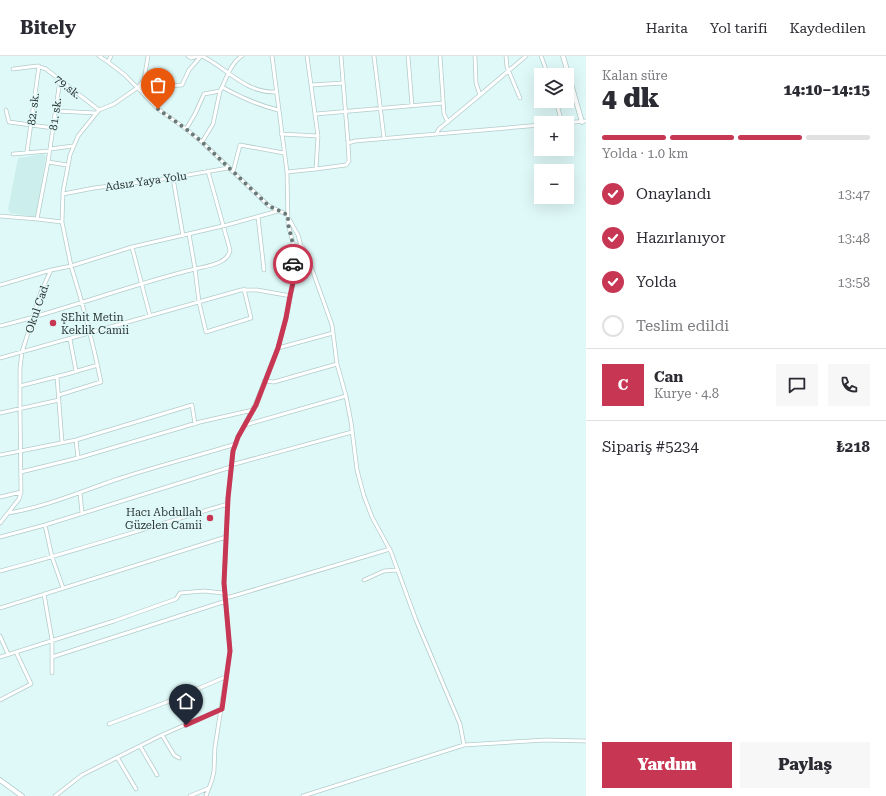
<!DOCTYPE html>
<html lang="tr">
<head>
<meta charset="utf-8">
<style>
	:root { --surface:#fff; --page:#f7f7f7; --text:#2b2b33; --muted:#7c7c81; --line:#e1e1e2; --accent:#c73754 }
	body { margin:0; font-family:"Roboto Serif",serif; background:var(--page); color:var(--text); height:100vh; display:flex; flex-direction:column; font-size:15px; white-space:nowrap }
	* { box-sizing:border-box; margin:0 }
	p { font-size:13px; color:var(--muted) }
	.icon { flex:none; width:22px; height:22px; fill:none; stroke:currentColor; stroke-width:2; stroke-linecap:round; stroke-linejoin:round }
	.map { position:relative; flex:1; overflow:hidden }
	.side { display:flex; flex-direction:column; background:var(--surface); width:300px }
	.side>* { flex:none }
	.tools { position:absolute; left:534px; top:12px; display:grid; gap:8px }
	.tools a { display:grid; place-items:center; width:40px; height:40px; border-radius:0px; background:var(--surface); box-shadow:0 4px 16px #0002; font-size:20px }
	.pin { position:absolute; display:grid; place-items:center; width:34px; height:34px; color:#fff; margin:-41px -17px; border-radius:50% 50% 50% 0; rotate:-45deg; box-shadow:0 0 4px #0007 }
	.pin .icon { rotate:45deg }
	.courier { position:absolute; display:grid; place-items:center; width:40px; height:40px; margin:-20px; border:3px solid #c73754; border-radius:50%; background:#fff; color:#222; box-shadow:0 1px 5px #0007 }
	.head em { font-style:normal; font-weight:800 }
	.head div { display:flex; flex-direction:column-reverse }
	.head { display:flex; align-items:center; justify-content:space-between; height:68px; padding:0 16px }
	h1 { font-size:26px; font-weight:800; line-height:30px }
	.bar { display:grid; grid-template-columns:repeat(4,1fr); gap:6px 4px; align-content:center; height:48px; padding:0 16px }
	.bar i { height:5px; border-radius:3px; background:var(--line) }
	.bar .current { background:var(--accent) }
	.bar p { grid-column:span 4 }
	.line { display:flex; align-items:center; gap:10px; padding:0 16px; border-top:1px solid var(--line) }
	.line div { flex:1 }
	.round { display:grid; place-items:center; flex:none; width:42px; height:42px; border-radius:0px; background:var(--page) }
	ol { padding:0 16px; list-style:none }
	li { display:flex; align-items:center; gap:12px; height:44px }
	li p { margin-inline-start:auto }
	li .icon { padding:4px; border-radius:50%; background:var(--accent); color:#fff; stroke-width:4 }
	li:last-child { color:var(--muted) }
	li i { width:22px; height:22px; border:2px solid var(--line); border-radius:50% }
	.button { display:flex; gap:8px; margin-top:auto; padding:8px 16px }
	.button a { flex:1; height:46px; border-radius:0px; background:var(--accent); color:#fff; font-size:16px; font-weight:800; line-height:46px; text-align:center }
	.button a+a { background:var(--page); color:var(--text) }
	header { display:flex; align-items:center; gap:24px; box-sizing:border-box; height:56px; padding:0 20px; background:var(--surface); border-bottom:1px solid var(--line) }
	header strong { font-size:19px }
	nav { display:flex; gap:22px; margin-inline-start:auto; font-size:14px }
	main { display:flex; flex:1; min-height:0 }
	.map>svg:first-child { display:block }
	.built { fill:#ccefed }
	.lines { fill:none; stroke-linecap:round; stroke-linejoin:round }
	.street-casing { stroke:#b3cccb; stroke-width:4.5 }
	.secondary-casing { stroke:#b3cccb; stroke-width:5.5 }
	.street { stroke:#fff; stroke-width:3 }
	.secondary { stroke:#fff; stroke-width:4 }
	.done { stroke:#697978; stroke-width:4; stroke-dasharray:0 7.2 }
	.route { stroke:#c73754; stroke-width:5 }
	.poi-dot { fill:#c73754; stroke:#dff9f8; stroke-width:1.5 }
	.labels { text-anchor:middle; stroke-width:3; stroke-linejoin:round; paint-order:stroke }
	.street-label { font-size:11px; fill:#2a3433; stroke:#dff9f8 }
	.poi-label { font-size:11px; fill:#2a3433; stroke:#dff9f8; text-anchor:start }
</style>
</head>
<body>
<header>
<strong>Bitely</strong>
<nav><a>Harita</a><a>Yol tarifi</a><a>Kaydedilen</a></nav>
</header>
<main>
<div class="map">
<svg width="586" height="740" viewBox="0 0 586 740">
	<rect width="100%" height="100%" fill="#dff9f8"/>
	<path class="built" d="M43,98L46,100L36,160L34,161L10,157L8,153L18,102Z"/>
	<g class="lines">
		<defs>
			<path id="street" d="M99,0L108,6L125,19L158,53L186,73L202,86L269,150L288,159
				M188,0L191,2L198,0
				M202,0C228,13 245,37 276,36
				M272,0L287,116L288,168L294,191
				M341,0L348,87
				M374,0L384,82
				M408,0L412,50
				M440,0L444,58L448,66
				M506,0L507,11L520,42
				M541,0L548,19
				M108,6L111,0
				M13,13L37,10L46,13L99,54
				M311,29L343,27
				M222,31C240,41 258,49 278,54
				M137,32L182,29L189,14L201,0
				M480,39L526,0
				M556,45L562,67
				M6,54L9,66L53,72
				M56,55L96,57
				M316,58L443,47
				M565,67L586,65
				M186,73L195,58L204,38L220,35C226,24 231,6 242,0
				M281,78L318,80
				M436,78L439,73L480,39L476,27L475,0
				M202,86L213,68L220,35
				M50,93L73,90
				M27,96L39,10
				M13,98L49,95
				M48,106L60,24
				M316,113L346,109L349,105L348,87L355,85L541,69
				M208,115L230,194C228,208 207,210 195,213L199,246L206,276L251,262L244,233
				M233,116L240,89L284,97
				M287,116L316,113L318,80L307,0
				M173,122L183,180
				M63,138L94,132L171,122L228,112
				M0,160L37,163
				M258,161L264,214
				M289,163L298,179L301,190
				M62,166L37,163L48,106L67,109
				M293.5 195a5.5 5.5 0 1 1 11 0a5.5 5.5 0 1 1-11 0Z
				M132,191L150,260
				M304,197L308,202L332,269L337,308L346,340L351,366L357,414L364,440L372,461L391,496L416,564L460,668L464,689
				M294,222L293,215L294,199
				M0,229L51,214
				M0,270C66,254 129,229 195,213L189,178
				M70,283L76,315
				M278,292L333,277
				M0,302L241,234H257L291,240
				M57,321L62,386
				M264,325L274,326L337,308
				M20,330L67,318L98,309
				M59,339L101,326C93,287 83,248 71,210L132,191L227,169L278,155
				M0,357L59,344
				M245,369L346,340
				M76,384L78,402L200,366L253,354
				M0,399L76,384L192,349L195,368
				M231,409L352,376
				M21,416L78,402
				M80,437L82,457
				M0,441L21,436
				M8,457C46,451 82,435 118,423C157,410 197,400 236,388
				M0,467L19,443L21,436L20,353V312L22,296L41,236L51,214L71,210L62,166L63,136L70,99L78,80L99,54L114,48L137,32L144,24L148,0
				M45,469L52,501L63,532
				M0,481L45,469L231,411
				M0,515C77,495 152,470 228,448
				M364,524L384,515L397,514
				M44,538L52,584V617
				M0,552L226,481
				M0,580L8,598
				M0,601L114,565L176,543L180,537L204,535L223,537L225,541H230L390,493
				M52,601L226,545
				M0,644L31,628L16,596
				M109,668L167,646L223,622H226
				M162,679L174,699L179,702
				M140,690L157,719
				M117,701L136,733
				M55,740L82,719L162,679L221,653
				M190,740L209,732
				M206,740L212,724L214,715L215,691L230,595L224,527L228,442L233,395L238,381L255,349L278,292L286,262L294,222L301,204L302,199
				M303,740L464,689L546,684L586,685"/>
			<path id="secondary" d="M563,0L582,66
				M0,724L22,740"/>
		</defs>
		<use href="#street" class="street-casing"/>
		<use href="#secondary" class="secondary-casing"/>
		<use href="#street" class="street"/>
		<use href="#secondary" class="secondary"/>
	</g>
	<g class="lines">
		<path class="done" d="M158,53L186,73L202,86L269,150L288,159V168L294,192L293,208"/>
		<path class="route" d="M186,669L222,653L230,595L224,527L228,442L233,395L238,381L256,349L278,292L286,262L290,240L294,222L293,208"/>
	</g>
	<g class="poi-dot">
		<circle cx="53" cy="267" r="4"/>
		<circle cx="210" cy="462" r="4"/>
	</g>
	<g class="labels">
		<g class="street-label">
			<text transform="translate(68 31) rotate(38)" y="4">79.sk.</text>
			<text transform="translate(33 53) rotate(-83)" y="4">82. sk.</text>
			<text transform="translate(55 58) rotate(-82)" y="4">81. sk.</text>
			<text transform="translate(146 125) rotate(-8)" y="4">Adsız Yaya Yolu</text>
			<text transform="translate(37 252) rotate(-71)" y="4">Okul Cad.</text>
		</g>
		<g class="poi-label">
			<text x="61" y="265">ŞEhit Metin<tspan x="61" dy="13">Keklik Camii</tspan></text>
			<text x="202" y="460" text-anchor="end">Hacı Abdullah<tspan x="202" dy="13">Güzelen Camii</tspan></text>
		</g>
	</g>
</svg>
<div class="tools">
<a><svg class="icon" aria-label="layers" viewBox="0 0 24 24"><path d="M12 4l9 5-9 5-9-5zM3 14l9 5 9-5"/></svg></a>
<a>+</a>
<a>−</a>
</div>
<div class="pin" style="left:158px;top:53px;background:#ea580c"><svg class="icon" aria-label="bag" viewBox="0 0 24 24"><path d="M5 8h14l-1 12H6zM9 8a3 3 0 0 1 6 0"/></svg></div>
<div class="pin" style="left:186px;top:669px;background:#1f2937"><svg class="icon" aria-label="home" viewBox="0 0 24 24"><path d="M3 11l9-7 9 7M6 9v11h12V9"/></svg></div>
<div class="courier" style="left:293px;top:208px"><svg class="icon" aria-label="car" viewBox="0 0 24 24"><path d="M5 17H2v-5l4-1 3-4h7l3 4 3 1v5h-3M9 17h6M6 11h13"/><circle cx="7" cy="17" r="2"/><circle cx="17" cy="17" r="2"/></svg></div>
</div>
<section class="side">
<div class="head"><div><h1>4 dk</h1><p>Kalan süre</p></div><em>14:10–14:15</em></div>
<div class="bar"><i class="current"></i><i class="current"></i><i class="current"></i><i></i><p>Yolda · 1.0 km</p></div>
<ol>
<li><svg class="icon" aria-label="check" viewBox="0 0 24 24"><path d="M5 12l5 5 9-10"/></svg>Onaylandı<p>13:47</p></li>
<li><svg class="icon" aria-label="check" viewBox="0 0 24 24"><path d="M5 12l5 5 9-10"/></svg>Hazırlanıyor<p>13:48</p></li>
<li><svg class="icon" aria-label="check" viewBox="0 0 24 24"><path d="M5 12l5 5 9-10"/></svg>Yolda<p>13:58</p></li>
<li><i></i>Teslim edildi</li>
</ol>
<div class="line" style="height:72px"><b class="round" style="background:var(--accent);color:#fff">C</b><div><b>Can</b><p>Kurye · 4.8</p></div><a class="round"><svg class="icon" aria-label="chat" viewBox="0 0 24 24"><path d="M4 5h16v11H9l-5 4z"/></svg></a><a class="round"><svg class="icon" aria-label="phone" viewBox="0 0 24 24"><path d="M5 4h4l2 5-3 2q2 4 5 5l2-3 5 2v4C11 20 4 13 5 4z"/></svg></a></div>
<div class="line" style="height:52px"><div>Sipariş #5234</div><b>₺218</b></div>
<div class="button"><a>Yardım</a><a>Paylaş</a></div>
</section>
</main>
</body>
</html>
